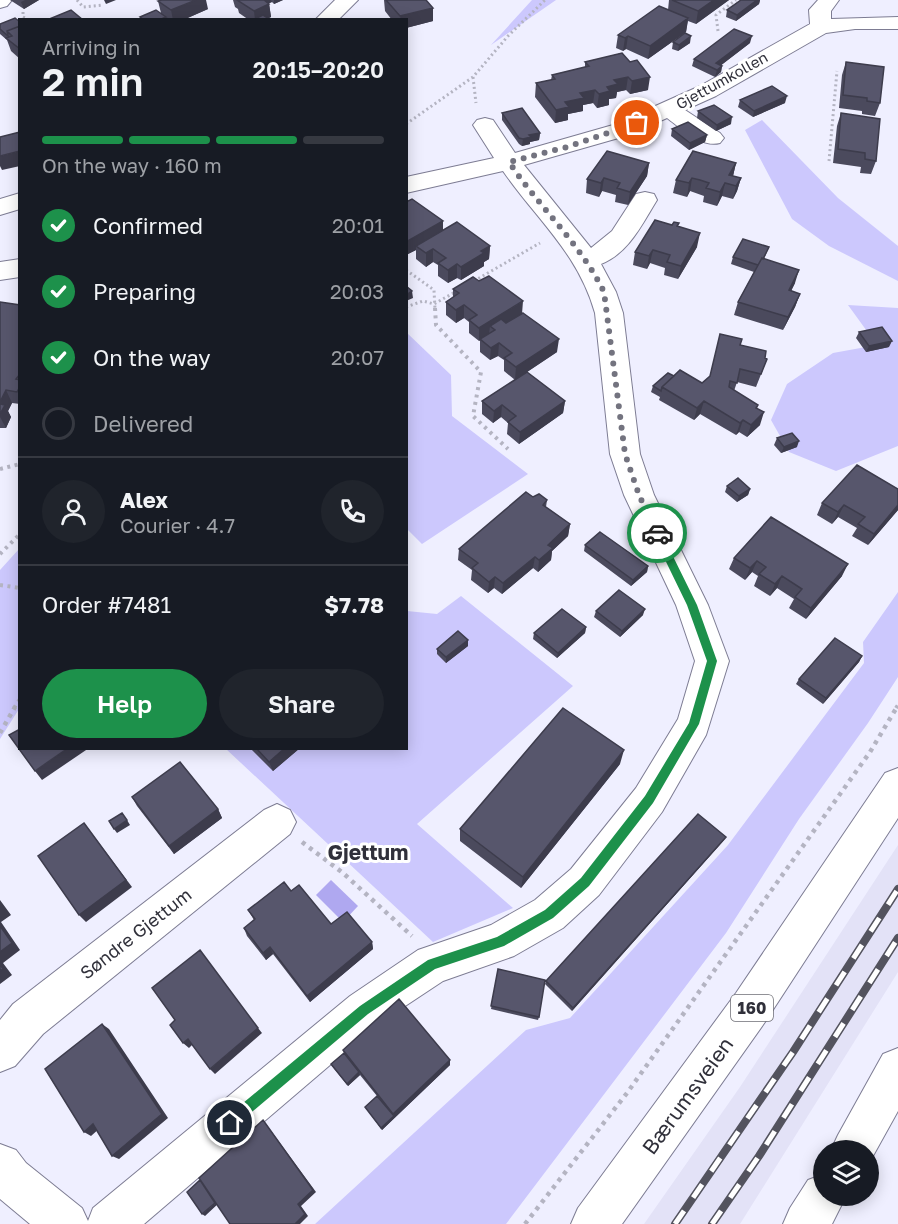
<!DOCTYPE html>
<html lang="en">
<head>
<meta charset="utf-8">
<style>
	:root { --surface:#171b24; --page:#20242c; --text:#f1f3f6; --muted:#9ea1a6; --line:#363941; --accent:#1d914b }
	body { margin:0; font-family:"Golos Text",sans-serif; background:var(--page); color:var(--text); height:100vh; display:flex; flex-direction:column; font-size:22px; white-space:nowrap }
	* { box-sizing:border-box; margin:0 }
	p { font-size:20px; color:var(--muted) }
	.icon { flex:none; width:33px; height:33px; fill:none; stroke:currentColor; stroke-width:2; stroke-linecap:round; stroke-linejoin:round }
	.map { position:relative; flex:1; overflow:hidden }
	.drawer { position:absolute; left:18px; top:18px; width:390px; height:732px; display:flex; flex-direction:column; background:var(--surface); border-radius:0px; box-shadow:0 3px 15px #0003 }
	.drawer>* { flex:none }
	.controls { position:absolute; left:813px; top:1140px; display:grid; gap:12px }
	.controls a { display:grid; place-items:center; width:66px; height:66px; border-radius:50%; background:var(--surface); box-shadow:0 3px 15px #0003; font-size:30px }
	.pin { position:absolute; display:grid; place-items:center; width:51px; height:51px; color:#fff; margin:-26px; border:3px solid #fff; border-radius:50%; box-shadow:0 2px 6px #0007 }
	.courier { position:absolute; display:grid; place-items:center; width:60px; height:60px; margin:-30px; border:4px solid #1d914b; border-radius:50%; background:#fff; color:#222; box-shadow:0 2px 8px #0007 }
	.head em { font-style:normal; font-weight:600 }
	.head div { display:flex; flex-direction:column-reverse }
	.head { display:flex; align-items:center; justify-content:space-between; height:102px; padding:0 24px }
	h1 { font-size:39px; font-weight:600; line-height:45px }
	.bar { display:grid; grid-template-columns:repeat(4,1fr); gap:9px 6px; align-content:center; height:72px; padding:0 24px }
	.bar i { height:8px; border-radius:4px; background:var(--line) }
	.bar .selected { background:var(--accent) }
	.bar p { grid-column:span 4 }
	.line { display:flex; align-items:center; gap:15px; padding:0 24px; border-top:2px solid var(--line) }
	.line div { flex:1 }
	.round { display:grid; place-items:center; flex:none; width:63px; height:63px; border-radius:32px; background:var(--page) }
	ol { padding:0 24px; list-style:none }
	li { display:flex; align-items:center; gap:18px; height:66px }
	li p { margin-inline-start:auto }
	li .icon { padding:6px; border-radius:50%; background:var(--accent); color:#fff; stroke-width:4 }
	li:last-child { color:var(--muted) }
	li i { width:33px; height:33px; border:3px solid var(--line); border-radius:50% }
	.primary-button { display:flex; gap:12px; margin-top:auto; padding:12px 24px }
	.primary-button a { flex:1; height:69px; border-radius:36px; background:var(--accent); color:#fff; font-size:24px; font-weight:600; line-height:69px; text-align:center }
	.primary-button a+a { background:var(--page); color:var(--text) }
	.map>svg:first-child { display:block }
	.built { fill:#e3e2f7 }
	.green { fill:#ccc8fd }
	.water { fill:#afa8f0 }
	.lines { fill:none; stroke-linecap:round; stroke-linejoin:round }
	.minor-casing { stroke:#7d7c93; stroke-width:2 }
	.major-casing { stroke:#7d7c93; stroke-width:2 }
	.path-far2 { stroke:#b4b4c2; stroke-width:3; stroke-dasharray:2 3; stroke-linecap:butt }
	.path-far1 { stroke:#b4b4c2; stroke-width:4; stroke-dasharray:3 4.5; stroke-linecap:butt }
	.path { stroke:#b4b4c2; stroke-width:4.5; stroke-dasharray:4 5; stroke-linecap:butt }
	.minor { fill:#fff; fill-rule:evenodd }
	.major { fill:#fff; fill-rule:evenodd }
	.rail-casing { stroke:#53535e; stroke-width:8 }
	.rail { stroke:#fff; stroke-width:5; stroke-dasharray:16; stroke-linecap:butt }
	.wall { fill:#4b4a5d }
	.shaded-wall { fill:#3d3c4c }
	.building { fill:#57566c; stroke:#3d3c4c; stroke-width:1.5 }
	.route { fill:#1d914b }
	.done { stroke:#73737f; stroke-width:6; stroke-dasharray:0 10.8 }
	.labels { text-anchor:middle; stroke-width:6; stroke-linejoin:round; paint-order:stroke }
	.far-street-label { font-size:15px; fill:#30303a; stroke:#fff }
	.shield { fill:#fff; stroke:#6e6e75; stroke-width:1.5 }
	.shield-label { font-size:16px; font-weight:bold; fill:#30303a }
	.street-label { font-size:18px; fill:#30303a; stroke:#fff }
	.quarter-label { font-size:21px; font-weight:bold; fill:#30303a; stroke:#fff }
	.near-street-label { font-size:21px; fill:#30303a; stroke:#fff }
</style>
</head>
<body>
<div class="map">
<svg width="898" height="1224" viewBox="0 0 898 1224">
	<rect width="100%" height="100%" fill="#efefff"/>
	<path class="built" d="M898,845V972L740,1224H644L740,1087Z"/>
	<path class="green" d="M532,0H556L491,45Z
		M762,120L838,198L898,246V281L829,246L792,219L745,130Z
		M848,305L898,308V446L836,471L789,452L771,420L787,384L833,353L877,345Z
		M406,332L451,375L452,416L528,474L422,544L407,529Z
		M19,549V709L0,739V570Z
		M898,592V677L868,723L799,819L726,933L506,1224H315L526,1030L570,1018L728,845L864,663L863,642Z
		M461,596L573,686L417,824L513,908L433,942L226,749L406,748L407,611L437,614Z"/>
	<path class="water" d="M331,880L358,906L343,922L316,895Z"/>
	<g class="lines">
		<defs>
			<path id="minor" d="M0,0H12L7,6L0,8Z
				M335,0H358L338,20H315Z
				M818,0H839L831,11V19L898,17V29H855L826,33L716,96L685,110L720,133L724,138L720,143C701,148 682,129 667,118L629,135L524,165L591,248L612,231L636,194L645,192L654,194L657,200C642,224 629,253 601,264L616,292L623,313L640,454L654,495L708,605L729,661L706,735L662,812L599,895L563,928L514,956L443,981L378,1024L144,1224H30L0,1199V1144L16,1150L26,1163L82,1208L88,1221L93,1208L350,996L418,950L491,925L535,900L571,869L636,788L678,719L695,661L676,605L624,495L610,454L595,313C578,253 537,220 503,171L406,193V177L494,158L473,125L477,120L485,118L493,120L515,153L613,125L700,86L810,24L809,10Z
				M20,193V209L0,215V199Z
				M20,259V277L0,280V262Z
				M277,804L290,810L296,822L290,834L43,1034L15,1066L0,1072V1020L13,1004L264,810Z
				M898,1048V1111L868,1165V1150H831L838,1135L883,1054Z
				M824,1174V1196H846L832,1224H783L790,1208L808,1180Z"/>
			<path id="major" d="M898,768V818L765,1022L622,1224H571L578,1208L736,993L885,773Z"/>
		</defs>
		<use href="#minor" class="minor-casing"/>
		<use href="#major" class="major-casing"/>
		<path class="path-far2" d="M77,0L83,7L103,5
			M23,12V17L29,20
			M718,31L716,15L736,0
			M473,77L476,103
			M406,124L473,77L508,36L545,0
			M829,161L837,71
			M406,270L434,290L435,309
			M474,281L540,243
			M406,307L423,301L434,304L457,291"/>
		<path class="path-far1" d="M435,308L436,325L481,372L473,416L508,449
			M0,469L20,464
			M0,554L20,534
			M0,585L20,588
			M14,708L20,699
			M896,708L898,705"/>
		<path class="path" d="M0,733L15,707
			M302,842L343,873L412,936
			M525,1224L627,1093L870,752L897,707"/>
		<use href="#minor" class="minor"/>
		<use href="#major" class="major"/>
		<defs>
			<path id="rail" d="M675,1224L793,1052L898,889
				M712,1224L759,1156L898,938"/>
		</defs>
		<use href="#rail" class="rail-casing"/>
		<use href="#rail" class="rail"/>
	</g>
	<path class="wall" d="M10,0H39L24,9Z
		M233,0H283L274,4L272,2L269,3L271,17L268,18L271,20H249L239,13L238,9L235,7Z
		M384,0H426L433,8V21L406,28V20H392L385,11Z
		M669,0H729L696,24L688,21L686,32L648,59L626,49L623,51L616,48L618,35L668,10Z
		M741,0H760L759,4L736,21L726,17L727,10Z
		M158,1L208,9L183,20H168L166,18V20H141L140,17L161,13Z
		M20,22V59L11,51L7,40L0,34V24Z
		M673,42L690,43L678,51L672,49Z
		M750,43L721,65L722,66L721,72L715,77L692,66L694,59Z
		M622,53L648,90L630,94L626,90L617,92L616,98L609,99V105L597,108L593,103L583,105V111L568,114V120L555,123L535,97L536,83L551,80L552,75L585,67V62Z
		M846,62L880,103L875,116L862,114V111L839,108L842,75Z
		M740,100L785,103L753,117L738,107Z
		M698,111L731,124L716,131L697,118Z
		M502,113L540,133L539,140L530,142V144L522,146L519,144L502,120Z
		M841,113L876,161L871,174L860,173L861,167L833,163L837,126Z
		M672,129L707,135L705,142L689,150L671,136Z
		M649,163L647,176L628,205L615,202L616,195L602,191L599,197L586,193L587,179Z
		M736,163L733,176L741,178L737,191L733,199L722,196L717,206L703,202L704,196L690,191L687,197L673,193L676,180Z
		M406,202L443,221V230L490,246L489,259L484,262V266L461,280L457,278L448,283L438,276V265L433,262L426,267L416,259V250L406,255Z
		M679,223L678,227L697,247L678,279L664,275L665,268L650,263L647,269L633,265L635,252L672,225Z
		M769,247L764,259L795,283L791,291L800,294L795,307L783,330L734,315L738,302L754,272L731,264L733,257Z
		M453,289L522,313L557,352L527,372L565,401L563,413L519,444L507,434L508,423L501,417L493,423L482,414V401L515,380L504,371V360L498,356L490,360L480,352V340L479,341L469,333V322L464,318L456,323L446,315V302L453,297Z
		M0,302L20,305V404L12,403L8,411L11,417L6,428H0Z
		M859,332L889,347L866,352L856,338Z
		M740,345L767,359L756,387L737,382L734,391L758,405L757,408L760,425L747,437L739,432L736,435L700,414L694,420L659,400L660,397L651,392L653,386L674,376L702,383L709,377Z
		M777,438L797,447L781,453L774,445Z
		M727,486L750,489L748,495L737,502L725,492Z
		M898,489V510L868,545L852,536L857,528L838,517L832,524L817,515L822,503Z
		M533,497L547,500L546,507L570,524L568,536L552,551L551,560L538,572L533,568L502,594L494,588L488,593L471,580L472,570L458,560L459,549Z
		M771,517L842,576L806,619L789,608L794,599L777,588L770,596L754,586L758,576L752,572L745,580L729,569L734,558Z
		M585,545L648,566L647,572L631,586L584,551Z
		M596,611L643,615L620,637L594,617Z
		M586,627L585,633L557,658L533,639L534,633Z
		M468,646L446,663L437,654V649Z
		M862,656L859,662L823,704L796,684L799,679Z
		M250,748H300L273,771Z
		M620,764L521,888L460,841V829Z
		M132,797L218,809L222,818L174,854L137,806Z
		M726,837L723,841L572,1011L545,984L546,981Z
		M291,891L331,924L372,942L373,949L310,1002L273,954L266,960L247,936L244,928L254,920L248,910Z
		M498,969L539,1017L538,1020L491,1009Z
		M343,1050L450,1065L382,1130L365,1107L377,1096L360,1075L348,1086L332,1066L331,1064L344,1053Z"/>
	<path class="shaded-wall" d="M25,0H39L24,9L21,2Z
		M104,0H116L106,4Z
		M196,0H206L208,9L183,20H173L171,10Z
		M257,0H271L272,2L258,8Z
		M274,0H283L274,4Z
		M714,0H729L696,24L698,11Z
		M757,0H760L759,4L736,21L737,15Z
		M269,4L271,17L265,20H255L254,11Z
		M433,8V21L406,28V20H401L400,16Z
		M688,18L686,32L648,59L650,46Z
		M628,36L626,49L623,51L625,38Z
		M691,36L690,43L678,51L679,45Z
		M752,36L750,43L715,70L716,63Z
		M722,66L721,72L715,77L717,70Z
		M628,77L626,90L617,92L616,98L609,99V105L597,108L599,94L614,80Z
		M650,77L648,90L630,94L632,81Z
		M595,90L593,103L583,105V111L568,114V120L555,123L556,110L565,102L580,93Z
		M787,96L785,103L753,117L754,111Z
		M732,117L731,124L716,131L717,125Z
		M540,133L539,140L530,142V144L522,146L523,139L529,135Z
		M707,135L705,142L689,150L690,143Z
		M20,151V166L2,170L0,166V156Z
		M649,163L647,176L628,205L630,192Z
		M736,163L733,176L729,175Z
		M604,178L602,191L599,197L601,183Z
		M692,178L690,191L687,197L689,183Z
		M741,178L737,191L733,199L736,186Z
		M725,183L722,196L717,206L720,192Z
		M443,221V234L416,246V250L406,255V242Z
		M700,233L697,247L678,279L681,266Z
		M490,246L489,259L484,262V266L461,280V267L481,251Z
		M433,249V262L426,267V253Z
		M653,250L650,263L647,269L649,256Z
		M457,264V278L448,283V270Z
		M799,270L795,283L785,303L789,290Z
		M412,291L413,298L406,301V295Z
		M800,294L795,307L783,330L788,317Z
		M523,301L522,314L495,330L490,326L489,334L479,341V328Z
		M464,305V318L456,323V310Z
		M559,339L557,352L515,380L516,367Z
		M892,341L889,347L866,352L869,346Z
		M499,343L498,356L490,360L491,348Z
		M6,390L12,403L8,411L11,417L6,428L0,417V402Z
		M565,401L563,413L519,444L520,432Z
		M704,401L700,414L694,420L697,408Z
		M502,405L501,417L493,423L494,411Z
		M764,412L760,425L747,437L751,425Z
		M743,420L739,432L736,435L740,423Z
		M799,441L797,447L781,453L784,447Z
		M750,489L748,495L737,502L739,496Z
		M844,505L838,517L832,524L838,512Z
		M898,505V510L868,545L874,534Z
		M570,524L568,536L552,551L551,560L538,572L539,560L548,545Z
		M535,557L533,568L502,594L503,583Z
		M757,561L752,572L745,580L750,568Z
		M848,564L842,576L806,619L811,608Z
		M648,566L647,572L631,586L633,580Z
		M782,576L777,588L770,596L775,584Z
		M495,577L494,588L488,593L489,582Z
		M645,609L643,615L620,637L622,631Z
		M586,627L585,633L557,658L558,653Z
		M468,640V646L446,663V657Z
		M862,656L859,662L823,704L826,698Z
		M68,748H89L42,780L35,771Z
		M285,748H300L273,771L269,762Z
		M624,750L620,764L521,888L523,877Z
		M218,809L222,818L174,854L169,846Z
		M127,820L130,825L117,833L114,829Z
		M84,823L132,887L86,922L79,915Z
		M726,837L723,841L572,1011L573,1008Z
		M0,900L11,915L1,922L20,950L3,963L12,975L0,984Z
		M372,942L373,949L310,1002L307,996Z
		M270,947L273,954L266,960L263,953Z
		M102,1024L109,1029L168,1118L119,1159L112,1156Z
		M258,1028L262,1033L215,1074L210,1069Z
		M188,1039L193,1044L189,1048L183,1043Z
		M450,1060V1065L382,1130L381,1128L394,1116L393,1114Z
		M359,1072L360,1075L348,1086L347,1084Z
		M263,1120L316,1192L301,1206L308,1216L300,1224H295L298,1204Z
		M93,1124L100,1128L91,1136L84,1132Z
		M217,1202L219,1203L205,1216L202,1214Z"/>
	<path class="building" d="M162,0H196L171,10L158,1Z
		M237,0H264L269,4L254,11Z
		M386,0H426L433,8L400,16Z
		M672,0H714L698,11Z
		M741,0H757L737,15L727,10Z
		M659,6L688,18L650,46L628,36L625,38L618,35Z
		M71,10L83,20H47Z
		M156,10L166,17L159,20H144L140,17Z
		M263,15L271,20H253Z
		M15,18L20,22V26L7,31L8,36L0,29V24Z
		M20,26V49L6,38L12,36L7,31Z
		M734,29L752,36L716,63L722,66L717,70L694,59Z
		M685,33L691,36L679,45L673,42Z
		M622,53L630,62L637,60L650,77L632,81L628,77L614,80L618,84L607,87L610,91L599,94L595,90L580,93L584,98L565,102L569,107L556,110L536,83L555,79L552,75L589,66L585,62Z
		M846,62L884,67L880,103L867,101V98L843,95Z
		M772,86L787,96L754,111L740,100Z
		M714,105L732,117L717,125L698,111Z
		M522,108L540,133L529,135L531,137L523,139L519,138L502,113Z
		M841,113L880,119L876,161L865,159V153L838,149Z
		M688,122L707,135L690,143L672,129Z
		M20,132V151L0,156V137Z
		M607,151L649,163L630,192L617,188L620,183L604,178L601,183L587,179Z
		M693,151L736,163L729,175L741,178L736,186L725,183L720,192L706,188L709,183L700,180L692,178L689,183L676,180Z
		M412,199L443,221L406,242V202Z
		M655,220L672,225L674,222L679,223L677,226L700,233L681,266L667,262L670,255L653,250L649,256L635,252Z
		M457,222L490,246L481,251L484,253L461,267L457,264L448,270L438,263L446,258L433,249L426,253L416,246Z
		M743,239L769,247L763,259L762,258L758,265L733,257Z
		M762,258L799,270L789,290L800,294L788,317L738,302Z
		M489,276L523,301L479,328L469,320L477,315L464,305L456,310L446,302L459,293L453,289L473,277L479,281Z
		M406,286L412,291L406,295Z
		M0,302L20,305V374L16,379L20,380V387L17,392L6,390L0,402Z
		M523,313L559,339L516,367L504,358L512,353L499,343L491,348L480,339L495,330L490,326L501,319L506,323Z
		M882,327L892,341L869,346L859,332Z
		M720,334L742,339L740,345L766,351L765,358L767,359L761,374L740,369L737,383L730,381L729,387L758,405L756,408L764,412L751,425L743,420L740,423L704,401L697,408L662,387L680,370L702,383L710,376Z
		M527,372L565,401L520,432L508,422L516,416L502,405L494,411L482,401Z
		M668,373L674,376L662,387L661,391L653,386Z
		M0,404L5,405L0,414Z
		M792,433L799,441L784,447L777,438Z
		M857,465L898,489V505L874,534L858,524L865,517L844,505L838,512L822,503Z
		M738,478L750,489L739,496L727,486Z
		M526,492L533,497L539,494L547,500L543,505L570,524L548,545L553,548L539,560L535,557L503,583L495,577L489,582L472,568L478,563L459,549Z
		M771,517L848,564L811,608L795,597L802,589L782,576L775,584L759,574L766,567L757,561L750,568L734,558Z
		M600,532L648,566L633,580L585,545Z
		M619,590L645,609L622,631L596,611Z
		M562,609L586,627L558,653L534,633Z
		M458,631L468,640L446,657L437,649Z
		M835,638L862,656L826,698L799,679Z
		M563,708L624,750L523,877L460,829Z
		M20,729V748H68L35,771L9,735Z
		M256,748H285L269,762Z
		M180,762L218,809L169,846L132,797Z
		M122,813L127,820L114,829L109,821Z
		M698,814L726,837L573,1008L546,981Z
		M84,823L126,880L79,915L38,856Z
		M284,882L291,891L299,885L331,924L347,912L372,942L307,996L270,947L263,953L244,928L255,919L248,910Z
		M0,926L12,943L0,952Z
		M200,950L258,1028L210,1069L188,1039L183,1043L170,1025L175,1020L152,988Z
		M0,964L3,969L0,971Z
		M498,969L545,980L539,1017L491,1006Z
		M399,999L450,1060L393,1114L343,1050Z
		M102,1024L162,1114L112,1156L93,1124L84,1132L45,1069Z
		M344,1053L359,1072L347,1084L331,1064Z
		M377,1096L394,1116L381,1128L365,1107Z
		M263,1120L313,1190L298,1204L305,1214L295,1224H230L199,1178Z
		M200,1180L215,1203L202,1214L187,1192Z"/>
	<path class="route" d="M657,529L660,530L697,605L717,661L699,724L653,803L589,886L553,918L504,946L435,969L368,1014L234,1127L230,1129L225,1127L223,1123L225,1118L360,1006L428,960L497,937L545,910L581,878L645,796L689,723L707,661L687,605L652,533Z"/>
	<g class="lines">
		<path class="done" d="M637,123L567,147L509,162C539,207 580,243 604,292L625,454L639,495L657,533"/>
	</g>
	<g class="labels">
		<g class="far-street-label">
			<text transform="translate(722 81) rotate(-29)" y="5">Gjettumkollen</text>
		</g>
		<rect class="shield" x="731" y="995" width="42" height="26" rx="4.5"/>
		<g class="shield-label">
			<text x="752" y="1014">160</text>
		</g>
		<g class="street-label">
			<text transform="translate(136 934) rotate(-38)" y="6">Søndre Gjettum</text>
		</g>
		<g class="quarter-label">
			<text x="368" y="860">Gjettum</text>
		</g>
		<g class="near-street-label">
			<text transform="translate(688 1096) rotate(-54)" y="7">Bærumsveien</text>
		</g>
	</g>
</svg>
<div class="controls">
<a><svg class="icon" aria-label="layers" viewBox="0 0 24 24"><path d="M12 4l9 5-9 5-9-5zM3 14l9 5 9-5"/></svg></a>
</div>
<div class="pin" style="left:637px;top:123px;background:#ea580c"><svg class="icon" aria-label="bag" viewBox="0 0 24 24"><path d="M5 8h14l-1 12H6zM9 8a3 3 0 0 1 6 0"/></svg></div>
<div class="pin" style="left:230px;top:1123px;background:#1f2937"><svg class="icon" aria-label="home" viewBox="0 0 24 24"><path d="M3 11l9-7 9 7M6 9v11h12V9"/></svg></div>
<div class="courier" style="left:657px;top:533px"><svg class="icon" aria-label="car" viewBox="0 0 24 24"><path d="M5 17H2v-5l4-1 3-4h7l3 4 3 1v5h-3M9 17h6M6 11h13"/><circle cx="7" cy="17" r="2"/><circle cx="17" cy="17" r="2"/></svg></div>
<section class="drawer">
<div class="head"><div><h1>2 min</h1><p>Arriving in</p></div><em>20:15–20:20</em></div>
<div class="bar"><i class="selected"></i><i class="selected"></i><i class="selected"></i><i></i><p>On the way · 160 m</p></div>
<ol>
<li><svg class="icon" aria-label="check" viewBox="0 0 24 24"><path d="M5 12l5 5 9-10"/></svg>Confirmed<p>20:01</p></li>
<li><svg class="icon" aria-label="check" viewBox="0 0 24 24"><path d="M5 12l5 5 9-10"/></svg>Preparing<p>20:03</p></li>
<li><svg class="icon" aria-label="check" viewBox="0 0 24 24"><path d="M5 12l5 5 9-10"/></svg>On the way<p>20:07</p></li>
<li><i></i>Delivered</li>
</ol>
<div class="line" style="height:108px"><a class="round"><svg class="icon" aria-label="person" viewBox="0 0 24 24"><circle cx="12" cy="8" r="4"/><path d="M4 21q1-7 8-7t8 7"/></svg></a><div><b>Alex</b><p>Courier · 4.7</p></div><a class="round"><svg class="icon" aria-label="phone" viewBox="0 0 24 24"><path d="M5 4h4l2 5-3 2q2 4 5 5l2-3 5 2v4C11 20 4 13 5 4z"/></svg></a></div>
<div class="line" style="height:78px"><div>Order #7481</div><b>$7.78</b></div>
<div class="primary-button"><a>Help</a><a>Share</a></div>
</section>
</div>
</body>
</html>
